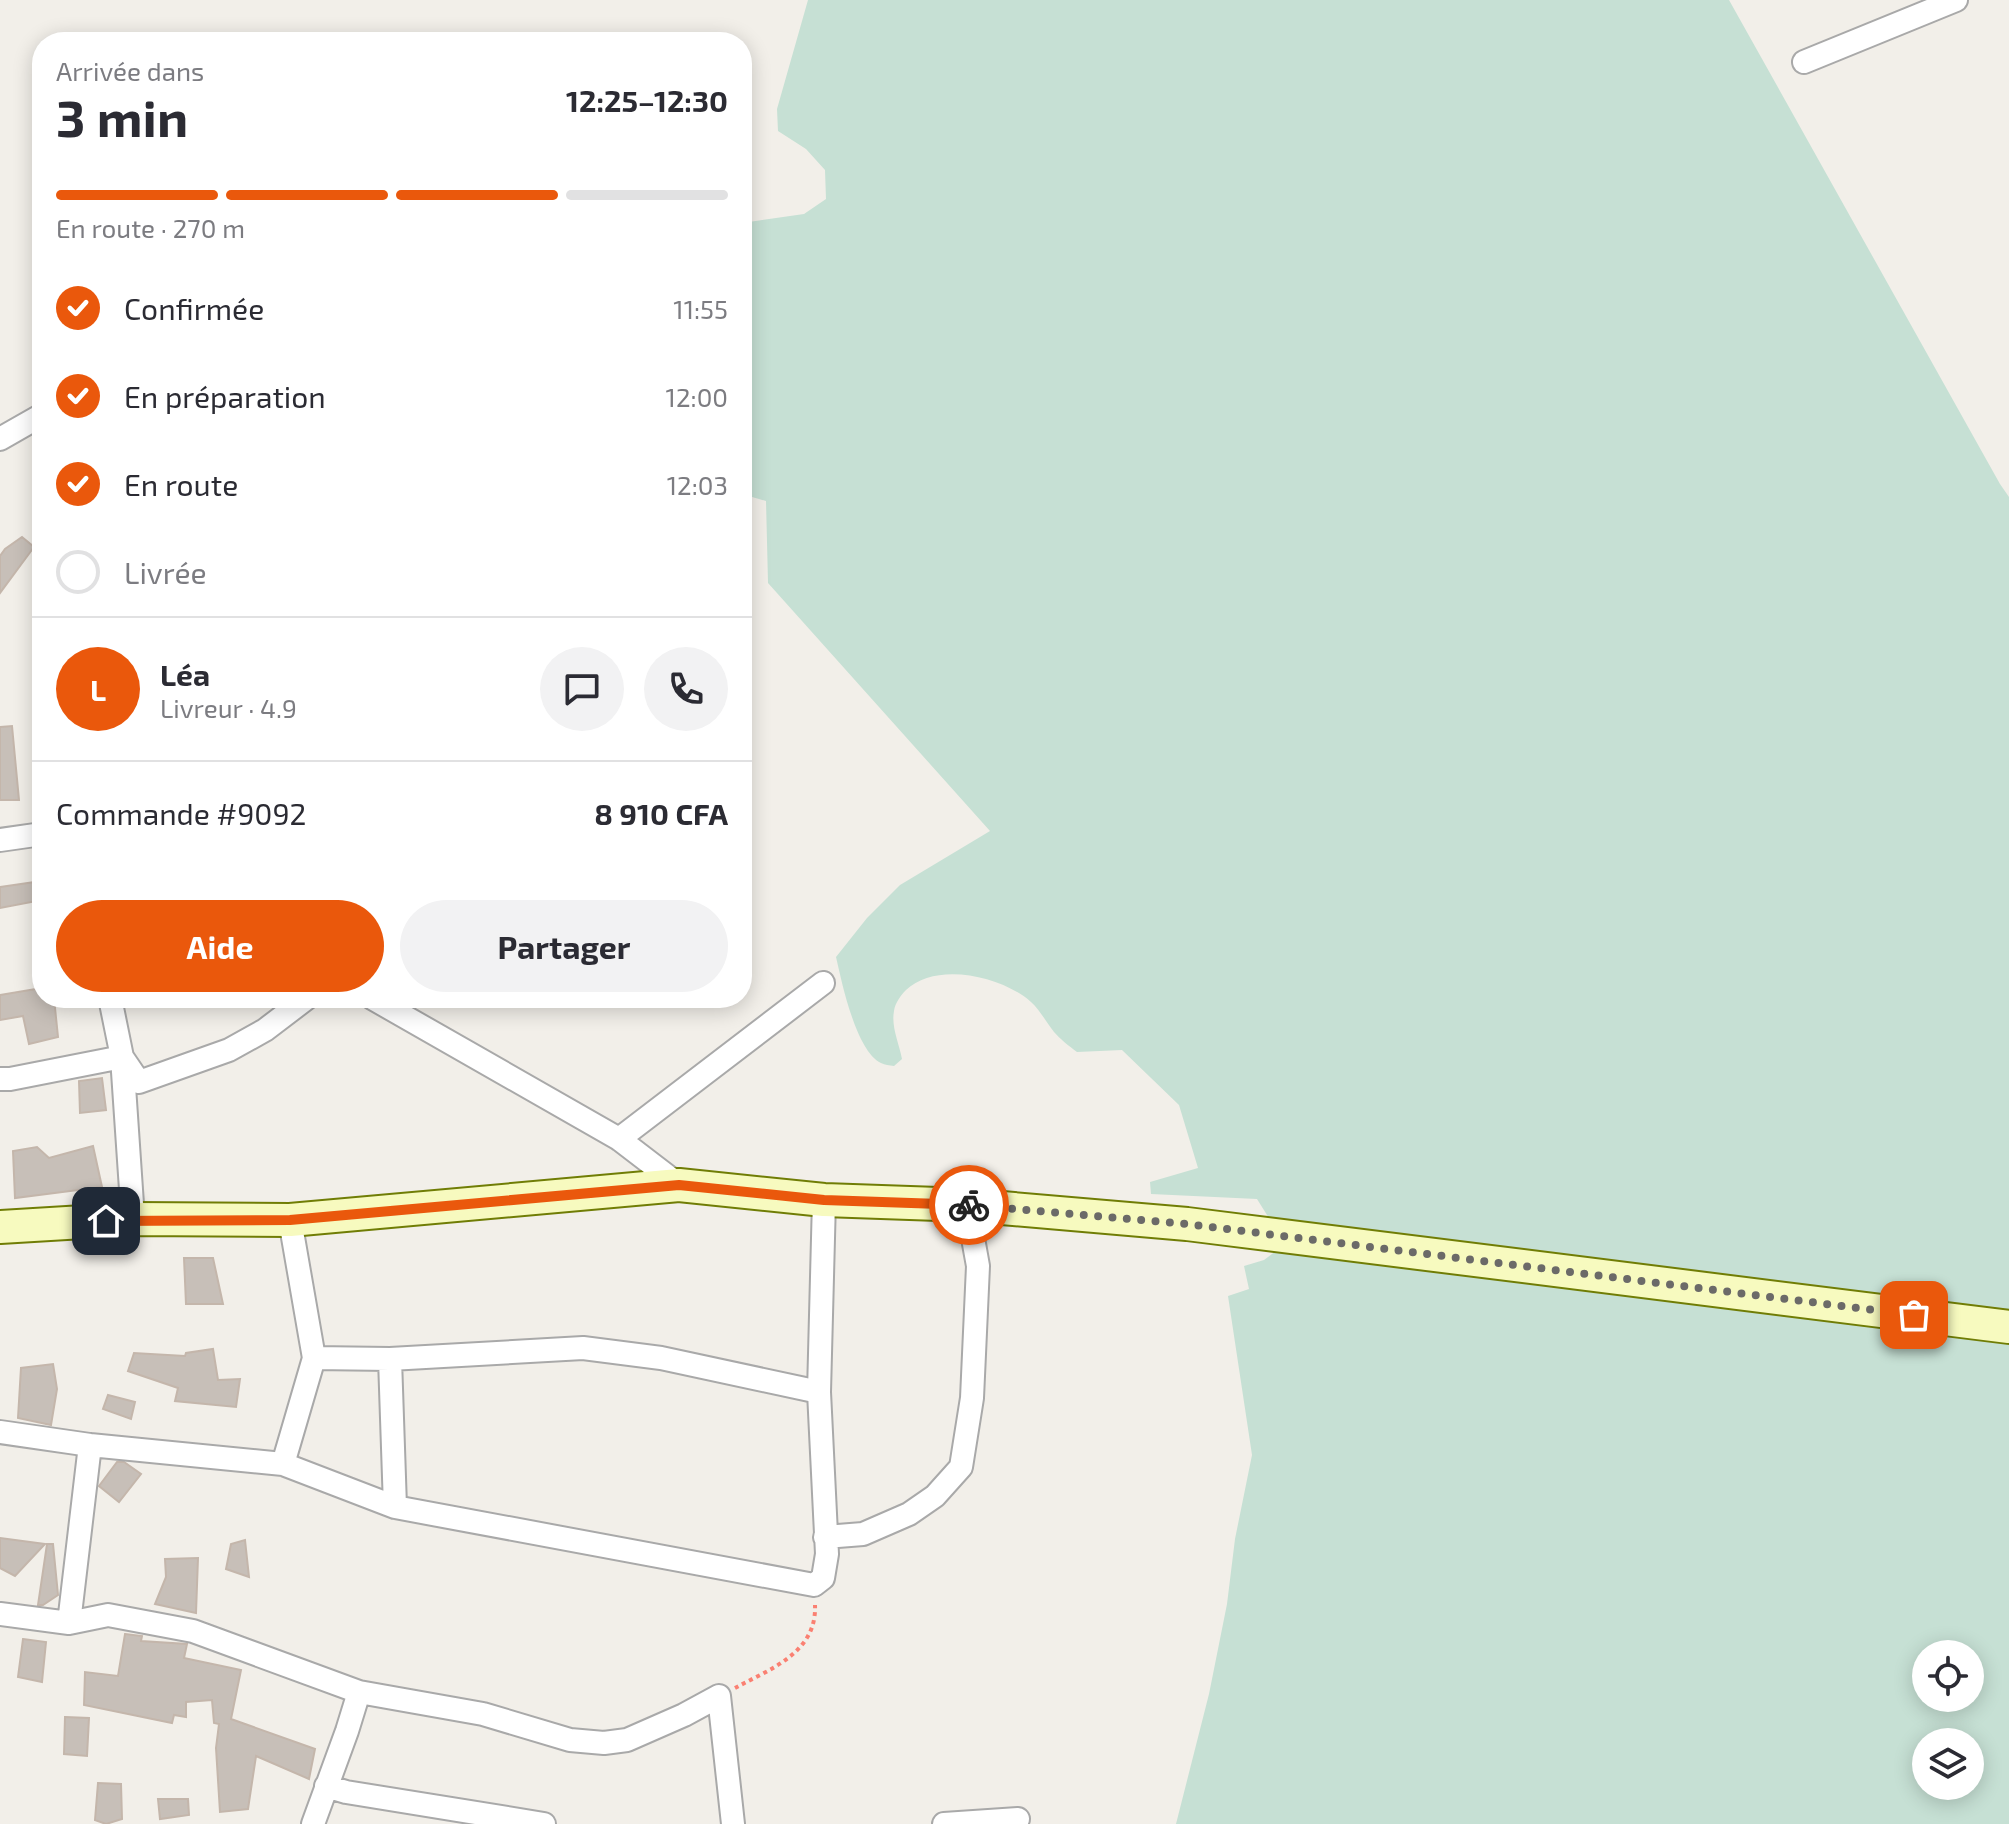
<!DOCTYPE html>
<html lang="fr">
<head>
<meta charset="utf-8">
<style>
	:root { --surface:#fff; --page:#f2f2f3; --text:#2b2b33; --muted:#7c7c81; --line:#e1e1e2; --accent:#ea580c }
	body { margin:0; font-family:"Exo 2",sans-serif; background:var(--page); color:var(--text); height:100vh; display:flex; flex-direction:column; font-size:30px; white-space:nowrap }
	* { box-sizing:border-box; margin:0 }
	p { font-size:26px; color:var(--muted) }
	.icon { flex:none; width:44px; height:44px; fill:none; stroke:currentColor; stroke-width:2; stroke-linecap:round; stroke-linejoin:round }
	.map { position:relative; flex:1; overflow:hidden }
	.side { position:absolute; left:32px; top:32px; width:720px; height:976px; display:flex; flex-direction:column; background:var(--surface); border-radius:32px; box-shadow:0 4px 20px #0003 }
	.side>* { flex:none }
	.tools { position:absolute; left:1912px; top:1640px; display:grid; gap:16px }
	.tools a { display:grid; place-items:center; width:72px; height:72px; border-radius:50%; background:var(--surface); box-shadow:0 4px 20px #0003; font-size:40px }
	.pin { position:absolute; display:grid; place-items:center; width:68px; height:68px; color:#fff; margin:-34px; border-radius:16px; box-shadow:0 4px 12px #0006 }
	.courier { position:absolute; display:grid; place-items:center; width:80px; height:80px; margin:-40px; border:6px solid #ea580c; border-radius:50%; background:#fff; color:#222; box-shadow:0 2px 10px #0007 }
	.summary em { font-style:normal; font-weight:700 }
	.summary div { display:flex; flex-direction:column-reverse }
	.summary { display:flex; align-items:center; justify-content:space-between; height:136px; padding:0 24px }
	h1 { font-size:52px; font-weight:700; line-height:60px }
	.bar { display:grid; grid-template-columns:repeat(4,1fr); gap:12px 8px; align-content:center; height:96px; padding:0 24px }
	.bar i { height:10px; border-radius:6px; background:var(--line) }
	.bar .active { background:var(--accent) }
	.bar p { grid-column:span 4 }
	.line { display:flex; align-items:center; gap:20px; padding:0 24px; border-top:2px solid var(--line) }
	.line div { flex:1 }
	.round { display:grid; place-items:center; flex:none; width:84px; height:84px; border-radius:42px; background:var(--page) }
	ol { padding:0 24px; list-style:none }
	li { display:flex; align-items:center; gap:24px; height:88px }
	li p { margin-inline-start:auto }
	li .icon { padding:8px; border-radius:50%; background:var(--accent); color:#fff; stroke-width:4 }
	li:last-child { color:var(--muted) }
	li i { width:44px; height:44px; border:4px solid var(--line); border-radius:50% }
	.cta { display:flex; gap:16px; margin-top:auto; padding:16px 24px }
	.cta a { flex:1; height:92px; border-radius:48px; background:var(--accent); color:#fff; font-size:32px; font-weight:700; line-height:92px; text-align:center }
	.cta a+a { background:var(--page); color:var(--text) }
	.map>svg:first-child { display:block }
	.wetland { fill:#c6e0d4; fill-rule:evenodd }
	.building { fill:#c7bfb8; stroke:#c4b6ab; stroke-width:2 }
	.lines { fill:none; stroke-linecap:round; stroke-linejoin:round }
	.street-casing { stroke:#a9a9a9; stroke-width:26 }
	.secondary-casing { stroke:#707d05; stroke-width:36 }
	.path { stroke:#fa8072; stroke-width:4; stroke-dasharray:4 4; stroke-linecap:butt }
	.street { stroke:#fff; stroke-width:22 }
	.secondary { stroke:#f7fabf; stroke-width:32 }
	.done { stroke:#6b6a68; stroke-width:8; stroke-dasharray:0 14.4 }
	.route { stroke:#ea580c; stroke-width:10 }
</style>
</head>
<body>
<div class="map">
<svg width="2009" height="1824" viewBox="0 0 2009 1824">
	<rect width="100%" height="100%" fill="#f2efe9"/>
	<path class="wetland" d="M808,0H1729L2000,484L2009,497V1824H1176L1209,1694L1227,1604L1235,1539L1252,1455L1228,1296L1249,1289L1244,1266L1264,1260L1285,1244L1257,1199L1151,1194L1150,1182L1198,1168L1179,1105L1122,1050L1077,1052C1069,1046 1060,1039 1054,1032C1046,1022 1040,1010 1031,1002C1002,976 936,961 906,990C901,995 895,1003 894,1011C891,1027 899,1043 902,1059L894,1066C889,1065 885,1065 881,1063C856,1051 842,983 836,957L867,918L900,885L990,831L768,583L766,501L742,494V223L804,214L826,199L825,170L806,149L778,131L777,109ZM1926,1654H1970V1698H1926ZM1926,1742H1970V1786H1926Z"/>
	<path class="building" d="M22,537L34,547L0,593V556L5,549Z
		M12,726L19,800H0V727Z
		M42,881V900L0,908V887Z
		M42,988V998H54L58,1037L29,1044L23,1016L0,1020V995Z
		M102,1078L106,1110L80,1113L79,1081Z
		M93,1146L102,1187L15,1198L13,1151L37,1147L49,1158Z
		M184,1258H213L223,1304H186Z
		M213,1349L218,1380L240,1379L236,1407L175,1401L178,1388L128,1371L134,1353L185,1356L186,1353Z
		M53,1364L57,1389L51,1425L18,1418L21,1368Z
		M108,1395L135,1402L131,1419L103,1409Z
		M117,1462H124L141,1474L119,1502L99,1486Z
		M0,1538L45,1544L15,1576L0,1568Z
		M245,1540L249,1577L226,1569L231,1544Z
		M47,1544H53L58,1595L43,1605H38Z
		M198,1558L196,1613L155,1604L166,1577L165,1559Z
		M125,1634L142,1636L141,1641L187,1644L184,1658L241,1670L231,1719L315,1749L309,1779L256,1756L248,1809L220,1812L216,1748L219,1724L214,1723L212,1700L186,1702V1717L174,1715L172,1723L84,1705L85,1672L118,1676Z
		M23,1639L46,1642L42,1682L18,1677Z
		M65,1717L89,1718L87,1756L64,1754Z
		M98,1783L121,1784L122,1819L106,1824L95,1820Z
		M158,1799H188L189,1815L160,1819Z"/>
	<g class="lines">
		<defs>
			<path id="street" d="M1804,62L1956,0
				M0,439L42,415
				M0,840L42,834
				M110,998L122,1057L133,1219
				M372,998L619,1139L679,1185
				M0,1079H10L122,1057L139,1082L229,1050L265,1030L307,998
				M619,1139L823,983
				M314,1358L390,1359L583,1348L661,1358L819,1392
				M390,1359L395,1507
				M0,1432L90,1445L283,1464L395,1507L814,1585L823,1578L827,1554L819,1392L824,1200
				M283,1464L314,1358L290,1220
				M825,1537L863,1534L909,1514L935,1496L961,1467L972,1398L978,1266L967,1205
				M0,1614L69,1623L108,1615L193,1631L359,1692L483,1714L570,1740L604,1743L627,1740L684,1715L719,1696L733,1824
				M69,1623L90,1445
				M326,1786L346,1792L544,1824
				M313,1824L347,1731L359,1692
				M944,1824L1018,1819"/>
			<path id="secondary" d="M0,1227L133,1219L290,1220L679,1185L824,1200L967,1205L1187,1224L2009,1327"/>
		</defs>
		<use href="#street" class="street-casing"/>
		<use href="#secondary" class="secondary-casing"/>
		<path class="path" d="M735,1688C770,1669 817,1653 815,1605"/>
		<use href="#street" class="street"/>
		<use href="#secondary" class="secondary"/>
	</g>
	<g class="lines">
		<path class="done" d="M969,1205L1187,1224L1914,1315"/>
		<path class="route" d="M106,1221L290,1220L679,1185L824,1200L969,1205"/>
	</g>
</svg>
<div class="tools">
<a><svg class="icon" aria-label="locate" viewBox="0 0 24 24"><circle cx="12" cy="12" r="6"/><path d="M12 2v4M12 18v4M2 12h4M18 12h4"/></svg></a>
<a><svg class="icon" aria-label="layers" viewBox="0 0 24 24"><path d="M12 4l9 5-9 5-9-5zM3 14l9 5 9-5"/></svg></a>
</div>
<div class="pin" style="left:1914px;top:1315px;background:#ea580c"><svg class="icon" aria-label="bag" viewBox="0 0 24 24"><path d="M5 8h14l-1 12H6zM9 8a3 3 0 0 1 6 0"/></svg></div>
<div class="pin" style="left:106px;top:1221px;background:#1f2937"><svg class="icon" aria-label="home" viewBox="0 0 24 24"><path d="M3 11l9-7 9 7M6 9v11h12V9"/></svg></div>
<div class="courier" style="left:969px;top:1205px"><svg class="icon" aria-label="bike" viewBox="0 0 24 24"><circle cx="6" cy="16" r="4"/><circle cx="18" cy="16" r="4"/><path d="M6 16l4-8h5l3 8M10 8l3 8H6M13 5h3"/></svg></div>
<section class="side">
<div class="summary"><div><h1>3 min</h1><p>Arrivée dans</p></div><em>12:25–12:30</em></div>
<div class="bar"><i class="active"></i><i class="active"></i><i class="active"></i><i></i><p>En route · 270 m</p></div>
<ol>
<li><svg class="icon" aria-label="check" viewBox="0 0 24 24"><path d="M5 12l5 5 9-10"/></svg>Confirmée<p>11:55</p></li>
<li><svg class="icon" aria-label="check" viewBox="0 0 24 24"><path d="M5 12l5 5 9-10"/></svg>En préparation<p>12:00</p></li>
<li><svg class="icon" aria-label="check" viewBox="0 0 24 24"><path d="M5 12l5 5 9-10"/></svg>En route<p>12:03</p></li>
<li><i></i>Livrée</li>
</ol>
<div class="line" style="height:144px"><b class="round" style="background:var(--accent);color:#fff">L</b><div><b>Léa</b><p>Livreur · 4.9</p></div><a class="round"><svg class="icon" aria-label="chat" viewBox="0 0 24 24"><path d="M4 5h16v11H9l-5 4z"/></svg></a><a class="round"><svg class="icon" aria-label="phone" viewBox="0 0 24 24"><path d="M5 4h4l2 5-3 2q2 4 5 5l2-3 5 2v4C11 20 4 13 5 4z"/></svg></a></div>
<div class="line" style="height:104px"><div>Commande #9092</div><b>8 910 CFA</b></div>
<div class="cta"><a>Aide</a><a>Partager</a></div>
</section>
</div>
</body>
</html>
